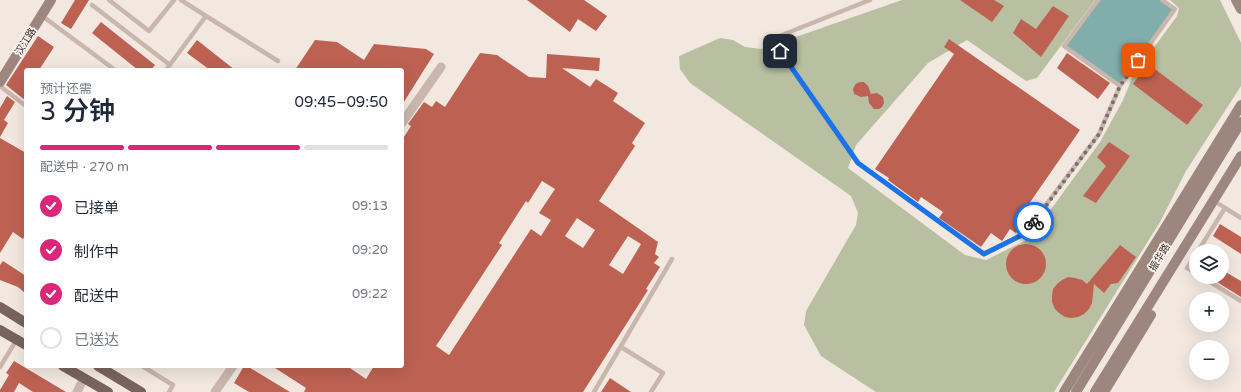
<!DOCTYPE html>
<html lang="zh">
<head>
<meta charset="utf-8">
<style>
	:root { --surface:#fff; --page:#f6f6f7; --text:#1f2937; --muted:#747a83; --line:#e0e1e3; --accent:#db2777 }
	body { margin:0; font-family:"Varela Round","Noto Sans SC",sans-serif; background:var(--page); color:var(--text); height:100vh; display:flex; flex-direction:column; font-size:15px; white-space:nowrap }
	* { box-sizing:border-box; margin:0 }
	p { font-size:13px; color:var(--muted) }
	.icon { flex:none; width:22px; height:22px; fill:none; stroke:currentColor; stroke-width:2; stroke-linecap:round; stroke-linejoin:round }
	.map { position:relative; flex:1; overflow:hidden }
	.details { position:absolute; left:24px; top:68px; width:380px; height:300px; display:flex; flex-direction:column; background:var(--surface); border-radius:4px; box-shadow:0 4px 16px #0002 }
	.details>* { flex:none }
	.tools { position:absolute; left:1189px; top:244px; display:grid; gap:8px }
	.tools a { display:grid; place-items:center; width:40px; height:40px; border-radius:50%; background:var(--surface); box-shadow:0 4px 16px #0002; font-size:20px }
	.pin { position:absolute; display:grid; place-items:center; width:34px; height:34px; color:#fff; margin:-17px; border-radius:8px; box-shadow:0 2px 6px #0006 }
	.courier { position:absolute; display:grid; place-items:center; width:40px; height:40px; margin:-20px; border:3px solid #1a73e8; border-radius:50%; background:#fff; color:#222; box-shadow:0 1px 5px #0007 }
	.headline em { font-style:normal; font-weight:600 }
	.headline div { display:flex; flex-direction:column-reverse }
	.headline { display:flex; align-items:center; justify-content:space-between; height:68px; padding:0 16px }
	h1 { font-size:26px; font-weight:600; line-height:30px }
	.bar { display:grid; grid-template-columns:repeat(4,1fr); gap:6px 4px; align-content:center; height:48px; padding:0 16px }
	.bar i { height:5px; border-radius:3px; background:var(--line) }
	.bar .selected { background:var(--accent) }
	.bar p { grid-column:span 4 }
	ol { padding:0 16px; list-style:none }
	li { display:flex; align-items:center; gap:12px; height:44px }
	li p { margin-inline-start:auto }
	li .icon { padding:4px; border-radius:50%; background:var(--accent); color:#fff; stroke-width:4 }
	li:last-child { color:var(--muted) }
	li i { width:22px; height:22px; border:2px solid var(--line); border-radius:50% }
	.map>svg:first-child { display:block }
	.green { fill:#b9c0a1 }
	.water { fill:#81adaa }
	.building { fill:#bd6253; fill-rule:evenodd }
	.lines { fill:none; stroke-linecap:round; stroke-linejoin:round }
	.lane { stroke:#c9b7ad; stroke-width:4.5 }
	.street { stroke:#c9b7ad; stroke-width:9 }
	.secondary { stroke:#9d867e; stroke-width:10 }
	.primary { stroke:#79645d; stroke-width:10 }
	.done { stroke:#796f6a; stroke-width:4; stroke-dasharray:0 7.2 }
	.route { stroke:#1a73e8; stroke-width:5 }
	.labels { text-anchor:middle; stroke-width:3.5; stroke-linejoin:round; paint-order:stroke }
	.street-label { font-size:10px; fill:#382e2b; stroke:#f9f2ed }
</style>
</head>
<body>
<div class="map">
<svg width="1241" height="392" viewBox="0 0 1241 392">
	<rect width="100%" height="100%" fill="#f2e8e0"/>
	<path class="green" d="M902,0H1095L1037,78L1026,81L967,40L928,63L856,145L848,168L965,255L986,260L1030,238L1100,142L1123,100L1133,76L1177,16L1179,8L1170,0H1220L1241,43V86L1186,171L1160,222L1054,392H876L821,356L804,325L806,311L856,225L858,213L851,196L690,83L680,69L679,56L720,38L733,40L745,47L761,49Z"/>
	<path class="water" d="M1098,0H1162L1175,9L1120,86L1064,46Z"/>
	<path class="building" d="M75,0H89L71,29L61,23Z
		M527,0H584L607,16L596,31L578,19L570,32Z
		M960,0H994L1004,6L992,22Z
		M1053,6L1069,16L1041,57L1013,33L1021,19L1036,29Z
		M101,22L155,65L151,70H138L92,33Z
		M38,36L54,47L39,70H26V101L6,85Z
		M949,39L1080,130L1024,211L1029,214L1016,233L1010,229L1002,241L991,233L981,247L939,218L943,212L921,197L918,202L888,180L889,178L875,169L954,54L944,47Z
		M197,40L235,70H210L187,53Z
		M315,40L337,42L364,60L374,44L426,49L434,54L402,105V70H295Z
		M480,53L497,55L529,77L546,78L547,54L600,58L599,71L562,68L590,87L596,79L618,93L613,101L645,123L632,143L635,146L599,201L658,242L655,254L659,257L654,263L660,267L646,289L648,290L583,392H304L306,388L272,366H352L350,368L366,379L374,366H402V140L411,126L408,124L424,102L432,107L436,101L445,107ZM542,181L555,189L539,213L551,220L541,236L531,229L449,355L436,346L502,245L499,243L526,201L528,203ZM577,218L595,230L583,248L565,236ZM628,236L641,244L623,274L609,265Z
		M1067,53L1110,83L1098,99L1057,68Z
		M1148,64L1203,105L1187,125L1133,84Z
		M861,82H864L868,86L871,94L877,93L883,97L884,103L882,107L879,109H874L869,103L868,96L861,97L854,94L853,89L855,85L857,83Z
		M7,96L15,102L4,120L8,123L0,137V108Z
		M0,138L26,153V234L23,239L13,232L0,253Z
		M1109,142L1130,156L1096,203L1083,196L1106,166L1097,157Z
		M1220,224L1241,237V254L1213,236Z
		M1006 264a20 20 0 1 1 40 0a20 20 0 1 1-40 0Z
		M1120,245L1136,257L1118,283L1111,284L1104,293L1094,284L1092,303L1089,309L1084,314L1078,317L1071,318L1065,317L1059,313L1055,309L1052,302V296L1053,289L1057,284L1062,280L1068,277L1075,278L1082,280L1087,284Z
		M3,261L26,276V294L18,287L0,280V265Z
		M1222,270L1241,281V297L1209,277H1222Z
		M14,361L66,392H33L19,383L14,392H0V390L9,375L6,373Z
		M244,366H247L290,392H249L234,383Z
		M610,378L631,392H601Z"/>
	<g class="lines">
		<path class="lane" d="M109,0L149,31L174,0
			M870,0L772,39L858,163L983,254L1024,234L1099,134L1120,86L1175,9L1162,0
			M1098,0L1064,46L1120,86
			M92,5L170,65
			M41,15L115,70
			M206,16L278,61
			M166,70L206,16L181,0
			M0,86L26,106
			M1225,208L1241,218
			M1198,251L1225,208L1219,204
			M1196,254L1187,268L1196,273
			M1202,277L1241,301
			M621,347L663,373L651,392
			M142,366L173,385L169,392
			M0,367L17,339
			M594,392L672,259"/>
		<path class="street" d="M402,123L441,67
			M77,392L84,378
			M215,392L233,366"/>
		<path class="secondary" d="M1236,0L1241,9
			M0,82L51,0
			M1064,392L1241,105
			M1076,392L1241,122
			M1095,392L1241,156
			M1104,392L1151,315"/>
		<path class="primary" d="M0,307L26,323
			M0,330L26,345
			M63,366L108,392
			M98,366L141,392"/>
	</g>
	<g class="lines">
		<path class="done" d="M1034,222L1099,134L1120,86L1138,60"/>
		<path class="route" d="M780,51L858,163L984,254L1024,234L1034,222"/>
	</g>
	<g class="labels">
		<g class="street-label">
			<text transform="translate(25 41) rotate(-58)" y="4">汉江路</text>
			<text transform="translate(1159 257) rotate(-59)" y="4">振华路</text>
		</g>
	</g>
</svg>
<div class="tools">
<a><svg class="icon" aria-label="layers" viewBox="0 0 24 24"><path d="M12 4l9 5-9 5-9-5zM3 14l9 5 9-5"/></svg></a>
<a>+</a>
<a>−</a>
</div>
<div class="pin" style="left:1138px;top:60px;background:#ea580c"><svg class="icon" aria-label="bag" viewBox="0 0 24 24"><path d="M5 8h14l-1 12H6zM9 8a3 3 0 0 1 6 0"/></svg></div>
<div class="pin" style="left:780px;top:51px;background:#1f2937"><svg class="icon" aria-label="home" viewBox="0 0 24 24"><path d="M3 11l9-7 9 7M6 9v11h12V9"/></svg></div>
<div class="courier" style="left:1034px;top:222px"><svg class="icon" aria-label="bike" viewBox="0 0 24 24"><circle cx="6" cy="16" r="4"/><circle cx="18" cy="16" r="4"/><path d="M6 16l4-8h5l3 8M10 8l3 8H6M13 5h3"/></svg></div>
<section class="details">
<div class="headline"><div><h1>3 分钟</h1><p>预计还需</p></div><em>09:45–09:50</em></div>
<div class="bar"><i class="selected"></i><i class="selected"></i><i class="selected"></i><i></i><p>配送中 · 270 m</p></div>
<ol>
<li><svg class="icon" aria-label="check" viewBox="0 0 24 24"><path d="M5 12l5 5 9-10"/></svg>已接单<p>09:13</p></li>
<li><svg class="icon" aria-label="check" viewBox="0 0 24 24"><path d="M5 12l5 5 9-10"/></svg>制作中<p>09:20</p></li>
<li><svg class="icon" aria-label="check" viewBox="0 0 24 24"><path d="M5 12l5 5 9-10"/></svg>配送中<p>09:22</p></li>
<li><i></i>已送达</li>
</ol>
</section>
</div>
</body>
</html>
